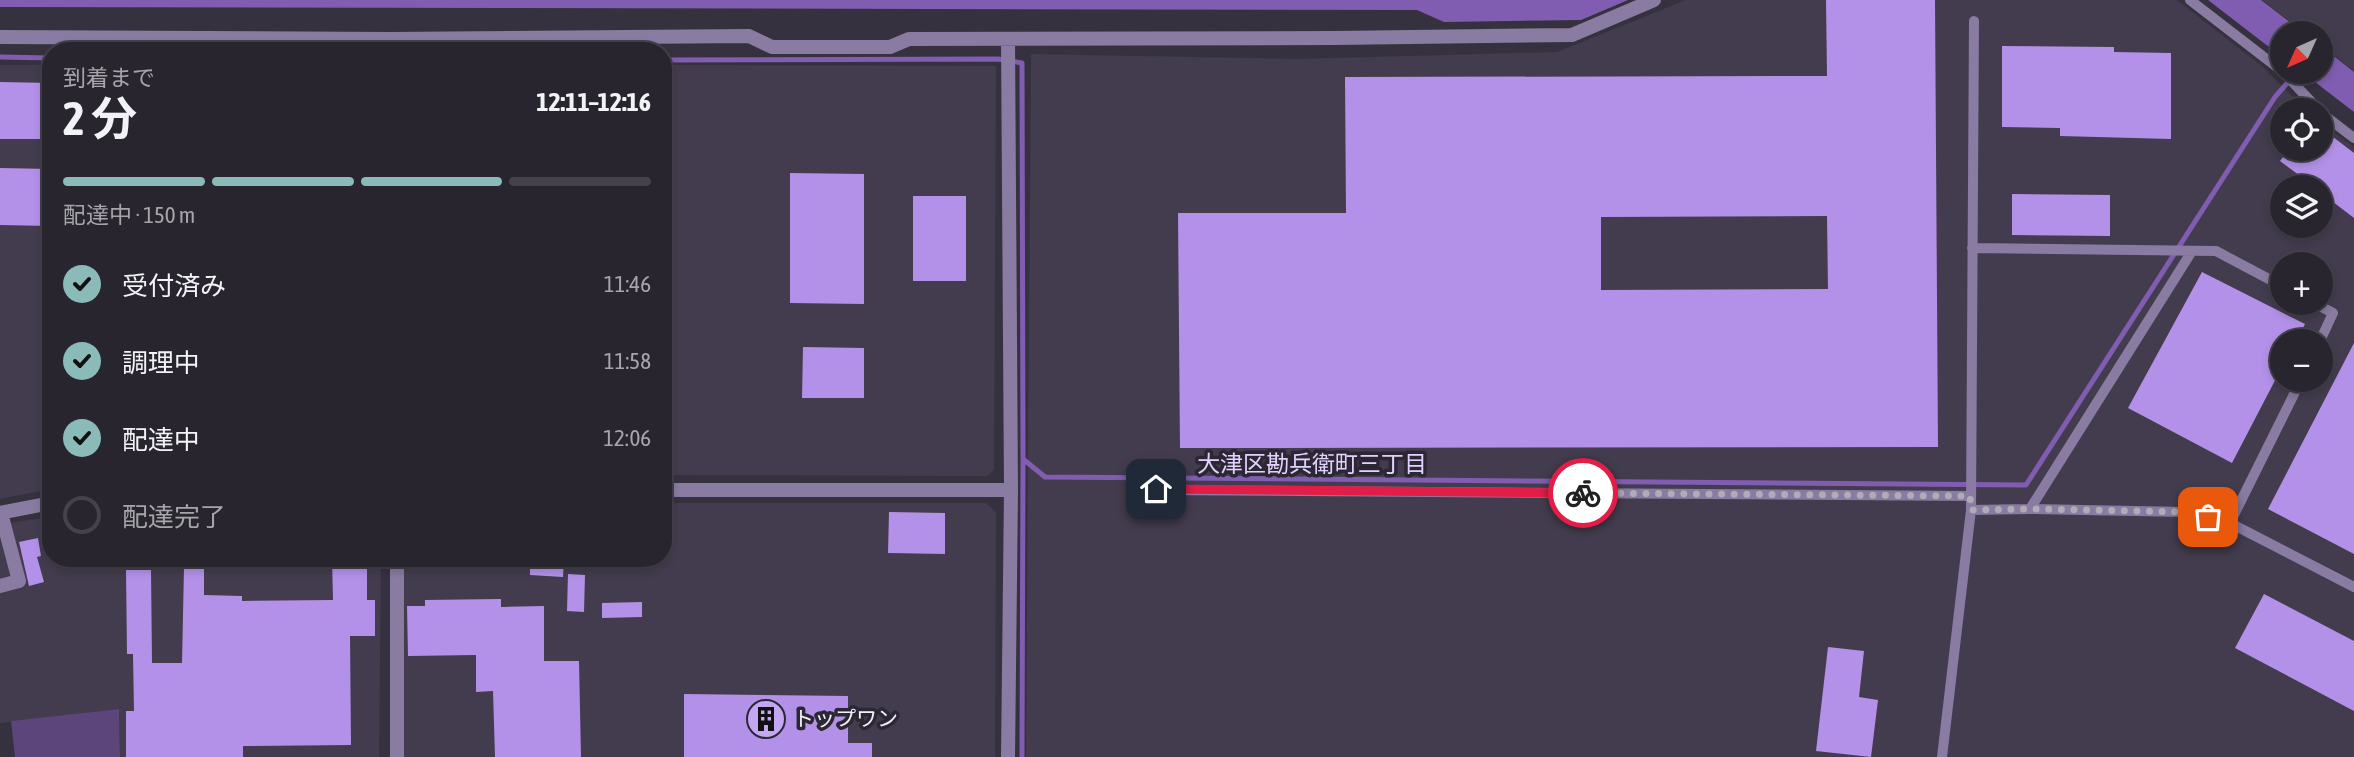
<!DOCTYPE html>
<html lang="ja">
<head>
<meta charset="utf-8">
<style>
	:root { --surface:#28252f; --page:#302d37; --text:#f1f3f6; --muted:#a5a5aa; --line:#44424b; --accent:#8bbbb9 }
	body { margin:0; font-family:"Asap Condensed","Noto Sans JP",sans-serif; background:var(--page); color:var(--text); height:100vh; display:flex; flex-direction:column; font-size:26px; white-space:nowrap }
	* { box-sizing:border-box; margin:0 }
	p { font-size:23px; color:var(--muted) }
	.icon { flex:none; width:38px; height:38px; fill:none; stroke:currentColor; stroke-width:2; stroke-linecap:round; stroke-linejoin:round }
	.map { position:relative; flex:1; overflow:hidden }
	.drawer { position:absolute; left:42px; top:42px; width:630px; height:525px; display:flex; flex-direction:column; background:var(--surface); border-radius:28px; box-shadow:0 4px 10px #0003,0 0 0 2px var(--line) }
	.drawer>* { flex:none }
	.needle { width:46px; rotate:225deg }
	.controls { position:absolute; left:2270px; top:21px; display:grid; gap:14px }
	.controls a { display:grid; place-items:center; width:63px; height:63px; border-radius:50%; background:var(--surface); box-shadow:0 4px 10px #0003,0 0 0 2px var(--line); font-size:35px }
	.pin { position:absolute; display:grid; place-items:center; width:60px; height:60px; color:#fff; margin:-30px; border-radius:14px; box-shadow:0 4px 10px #0006 }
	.courier { position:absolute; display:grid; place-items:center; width:70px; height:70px; margin:-35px; border:5px solid #e11d48; border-radius:50%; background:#fff; color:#222; box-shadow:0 2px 9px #0007 }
	.summary em { font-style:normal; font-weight:700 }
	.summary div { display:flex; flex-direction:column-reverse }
	.summary { display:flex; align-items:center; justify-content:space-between; height:119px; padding:0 21px }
	h1 { font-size:46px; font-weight:700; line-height:52px }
	.bar { display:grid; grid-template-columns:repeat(4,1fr); gap:10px 7px; align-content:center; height:84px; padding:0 21px }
	.bar i { height:9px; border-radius:5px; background:var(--line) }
	.bar .selected { background:var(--accent) }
	.bar p { grid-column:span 4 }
	ol { padding:0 21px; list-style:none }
	li { display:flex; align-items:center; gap:21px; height:77px }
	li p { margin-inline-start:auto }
	li .icon { padding:7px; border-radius:50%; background:var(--accent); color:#111; stroke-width:4 }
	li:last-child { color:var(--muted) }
	li i { width:38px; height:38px; border:4px solid var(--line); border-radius:50% }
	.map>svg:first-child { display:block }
	.built { fill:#433c4e; fill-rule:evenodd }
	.green { fill:#5b457a }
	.water { fill:#805db1 }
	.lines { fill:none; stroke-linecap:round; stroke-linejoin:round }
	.stream { stroke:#805db1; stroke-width:5 }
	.building { fill:#b491e9; fill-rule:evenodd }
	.service { stroke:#897ba1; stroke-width:10 }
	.minor { stroke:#897ba1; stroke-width:14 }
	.done { stroke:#b0acb7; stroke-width:7; stroke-dasharray:0 12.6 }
	.route { stroke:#e11d48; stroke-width:9 }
	.labels { text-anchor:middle; stroke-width:7; stroke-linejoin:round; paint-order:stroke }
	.poi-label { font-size:21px; fill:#f2eff8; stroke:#2c2735; text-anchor:start }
	.neighbourhood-label { font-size:23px; fill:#e1d2fc; stroke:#2c2735 }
</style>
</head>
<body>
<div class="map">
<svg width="2354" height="757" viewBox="0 0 2354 757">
	<rect width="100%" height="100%" fill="#36313f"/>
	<path class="built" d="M1686,0H2177L2263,67L2306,110H2282V149H2320L2321,123L2354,147V757H1026L1031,54L1299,59L1557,52ZM2282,187H2320V226H2282ZM2282,264H2320V303H2282ZM2282,341H2320V380H2282Z
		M2262,0H2354V71L2321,45L2320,33H2305Z
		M0,65H51V489L0,499Z
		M663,65L996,66L994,470L987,476L663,475Z
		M663,503H986L996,512L995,757H404V558H663Z
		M51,517V558H381L379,757H120L119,709L0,723V524Z"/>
	<path class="green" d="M119,709L120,757H15L11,721Z"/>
	<path class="water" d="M0,0H1628L1581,20L1444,22L1417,10L0,7Z
		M2208,0H2261L2304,33H2282V57Z
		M2321,46L2354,72V112L2302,72H2320Z"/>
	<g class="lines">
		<path class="stream" d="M0,57L51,58
			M663,60L998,59L1022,63L1023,459L1045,477L2026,485L2275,97L2297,72
			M1022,757L1023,459"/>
	</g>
	<path class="building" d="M1826,0H1935L1938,447L1180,448L1178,213H1346L1345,77L1827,76ZM1827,216L1828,289L1601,290V217Z
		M2002,46L2114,47V52L2171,53V139L2060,136V128L2002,127Z
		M0,82L51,83V139H0Z
		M2320,127L2354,153V218L2320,192V187H2315L2280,161L2289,149H2320Z
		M0,168L51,169V226L0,225Z
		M790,173L864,174V304L790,303Z
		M2012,194L2110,195V236L2012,235Z
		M913,196H966V281H913Z
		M2202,272L2305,324L2296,341H2282V367L2232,463L2128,408Z
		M2354,343V554L2268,509Z
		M803,347L864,348V398H802Z
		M889,512L945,513V554L888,553Z
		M38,538L41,556L37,557L44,582L29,586L19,542Z
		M332,558H367V600H375V636H350L351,745L243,746V757H126V711H134L133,654H127L126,570H151L152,663H182L184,567L204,568V595L242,596V601L333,600Z
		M530,558H564L563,577L530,575Z
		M568,574L585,575L584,612L567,611Z
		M2264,594L2354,641V711L2235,648Z
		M501,599V607L544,606V661H579L581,757H495L493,691L476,692V655L408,656L407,606H425V600Z
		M642,602V617L602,618V603Z
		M1828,647L1864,651L1859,697L1878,700L1871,757L1816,751Z
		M684,694L848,696V743H872V757H684Z"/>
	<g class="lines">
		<path class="service" d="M2190,0L2282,71
			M2283,72L2319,110
			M2320,112L2354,138
			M1972,248L2216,251L2282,286
			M2314,303L2333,313L2320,341
			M1156,490L1970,496
			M2030,509L2192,251
			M1971,510L2030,509L2186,512L2230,523L2354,587
			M2230,523L2301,380
			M1942,757L1971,510L1974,21"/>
		<path class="minor" d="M0,37L391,39L749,36L772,47H890L909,39L1334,38L1572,35L1654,0
			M1008,39L1011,490L1008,757
			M663,490H1011
			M0,513L51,503
			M0,586L19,581L1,513
			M397,757V558"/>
	</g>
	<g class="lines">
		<path class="done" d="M1583,493L1970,496L1971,510L2030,509L2186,512L2208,517"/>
		<path class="route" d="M1156,489L1583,493"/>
	</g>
	<defs>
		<symbol id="building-disc" viewBox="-11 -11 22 22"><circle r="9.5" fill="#c4a7f2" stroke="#2c2735"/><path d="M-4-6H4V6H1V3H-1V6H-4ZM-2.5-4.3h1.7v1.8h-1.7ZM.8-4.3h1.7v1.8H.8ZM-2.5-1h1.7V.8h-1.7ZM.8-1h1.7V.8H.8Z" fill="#111"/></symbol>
	</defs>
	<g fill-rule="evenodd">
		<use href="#building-disc" x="744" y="697" width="44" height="44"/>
	</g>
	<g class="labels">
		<g class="poi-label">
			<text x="793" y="726">トップワン</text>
		</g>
		<g class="neighbourhood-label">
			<text x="1312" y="472">大津区勘兵衛町三丁目</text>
		</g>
	</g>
</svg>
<div class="controls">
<a><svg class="needle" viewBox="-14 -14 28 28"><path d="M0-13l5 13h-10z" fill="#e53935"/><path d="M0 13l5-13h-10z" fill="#a5a5aa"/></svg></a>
<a><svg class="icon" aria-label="locate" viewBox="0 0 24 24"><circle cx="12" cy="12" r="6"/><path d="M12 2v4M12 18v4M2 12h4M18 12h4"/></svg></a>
<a><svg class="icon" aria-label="layers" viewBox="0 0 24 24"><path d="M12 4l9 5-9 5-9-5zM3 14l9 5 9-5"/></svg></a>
<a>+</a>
<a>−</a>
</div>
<div class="pin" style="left:2208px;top:517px;background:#ea580c"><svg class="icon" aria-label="bag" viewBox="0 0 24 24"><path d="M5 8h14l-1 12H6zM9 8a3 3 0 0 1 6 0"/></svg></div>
<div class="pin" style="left:1156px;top:489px;background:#1f2937"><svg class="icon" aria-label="home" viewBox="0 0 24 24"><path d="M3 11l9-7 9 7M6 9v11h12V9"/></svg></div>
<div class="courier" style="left:1583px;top:493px"><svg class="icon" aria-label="bike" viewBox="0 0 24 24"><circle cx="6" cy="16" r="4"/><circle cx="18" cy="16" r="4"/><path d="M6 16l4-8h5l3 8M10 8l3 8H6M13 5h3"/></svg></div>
<section class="drawer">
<div class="summary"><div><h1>2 分</h1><p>到着まで</p></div><em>12:11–12:16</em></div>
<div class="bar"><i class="selected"></i><i class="selected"></i><i class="selected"></i><i></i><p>配達中 · 150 m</p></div>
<ol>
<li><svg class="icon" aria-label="check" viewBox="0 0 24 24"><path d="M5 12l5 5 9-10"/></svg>受付済み<p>11:46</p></li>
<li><svg class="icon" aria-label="check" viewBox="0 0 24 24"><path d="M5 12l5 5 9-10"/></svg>調理中<p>11:58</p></li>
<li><svg class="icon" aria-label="check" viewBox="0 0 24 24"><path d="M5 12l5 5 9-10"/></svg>配達中<p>12:06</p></li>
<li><i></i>配達完了</li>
</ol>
</section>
</div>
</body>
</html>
